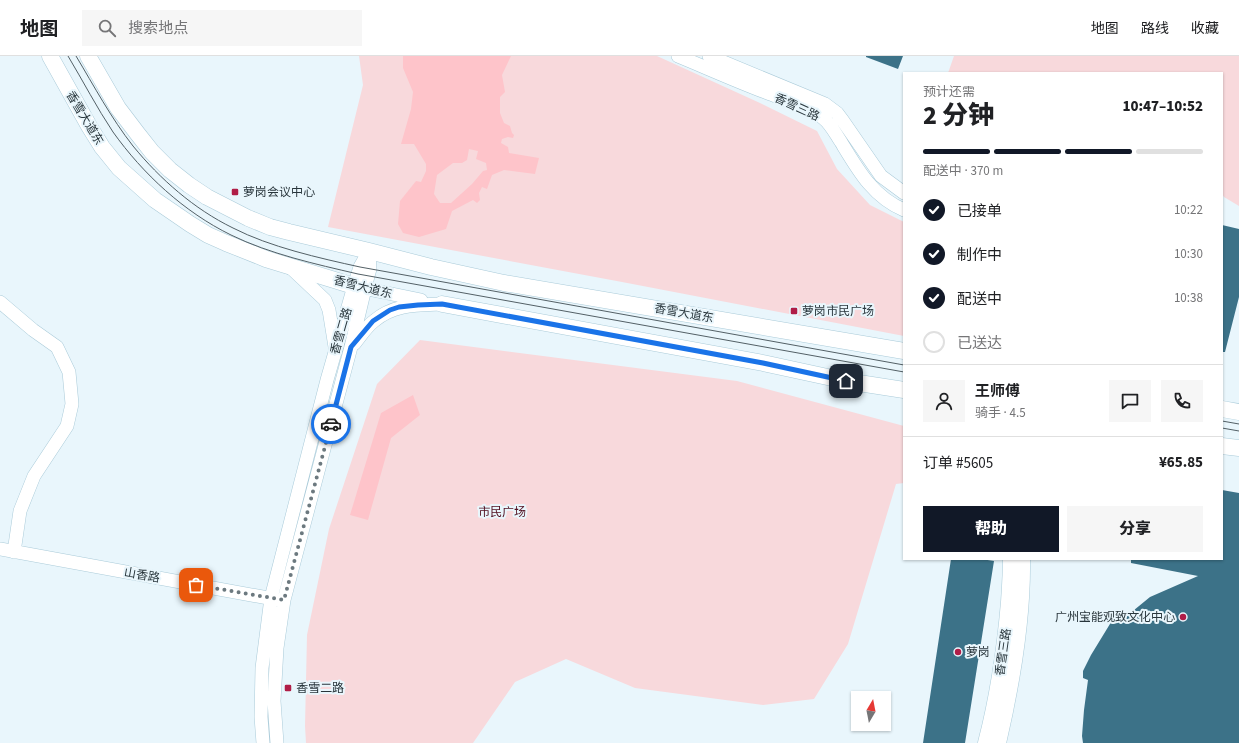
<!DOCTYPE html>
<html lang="zh">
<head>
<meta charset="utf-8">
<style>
	:root { --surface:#fff; --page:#f6f6f6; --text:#202124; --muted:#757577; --line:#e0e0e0; --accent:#111827 }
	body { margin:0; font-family:"Source Sans 3","Noto Sans SC",sans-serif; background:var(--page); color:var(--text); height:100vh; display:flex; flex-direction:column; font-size:15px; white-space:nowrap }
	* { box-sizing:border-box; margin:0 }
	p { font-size:13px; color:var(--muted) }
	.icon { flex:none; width:22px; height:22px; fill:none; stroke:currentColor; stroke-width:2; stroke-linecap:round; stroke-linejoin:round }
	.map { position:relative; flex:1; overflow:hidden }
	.panel { position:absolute; left:903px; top:16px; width:320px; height:488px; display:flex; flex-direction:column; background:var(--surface); border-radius:0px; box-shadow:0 1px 3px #0004 }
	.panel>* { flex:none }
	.needle { width:26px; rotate:10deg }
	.buttons { position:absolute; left:851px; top:635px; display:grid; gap:8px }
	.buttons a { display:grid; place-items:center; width:40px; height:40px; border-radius:0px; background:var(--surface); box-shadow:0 1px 3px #0004; font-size:20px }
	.pin { position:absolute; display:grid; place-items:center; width:34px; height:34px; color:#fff; margin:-17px; border-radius:8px; box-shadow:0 2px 6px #0006 }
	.courier { position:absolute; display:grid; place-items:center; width:40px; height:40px; margin:-20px; border:3px solid #1a73e8; border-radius:50%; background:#fff; color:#222; box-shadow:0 1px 5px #0007 }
	.overview em { font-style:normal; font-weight:800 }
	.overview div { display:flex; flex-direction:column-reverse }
	.overview { display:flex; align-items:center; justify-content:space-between; height:68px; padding:0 20px }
	h1 { font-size:26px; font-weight:800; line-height:30px }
	.bar { display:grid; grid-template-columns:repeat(4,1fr); gap:6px 4px; align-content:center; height:48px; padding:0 20px }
	.bar i { height:5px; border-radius:3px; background:var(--line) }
	.bar .selected { background:var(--accent) }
	.bar p { grid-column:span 4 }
	.line { display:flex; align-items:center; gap:10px; padding:0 20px; border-top:1px solid var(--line) }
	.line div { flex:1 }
	.round { display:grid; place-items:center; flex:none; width:42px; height:42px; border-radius:0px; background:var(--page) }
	ol { padding:0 20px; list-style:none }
	li { display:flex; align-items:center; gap:12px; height:44px }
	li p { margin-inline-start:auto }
	li .icon { padding:4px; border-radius:50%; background:var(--accent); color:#fff; stroke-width:4 }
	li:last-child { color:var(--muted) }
	li i { width:22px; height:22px; border:2px solid var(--line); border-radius:50% }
	.action { display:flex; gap:8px; margin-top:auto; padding:8px 20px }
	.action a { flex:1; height:46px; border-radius:0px; background:var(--accent); color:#fff; font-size:16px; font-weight:800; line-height:46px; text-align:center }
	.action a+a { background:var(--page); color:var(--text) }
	header { display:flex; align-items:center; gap:24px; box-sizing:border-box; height:56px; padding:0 20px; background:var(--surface); border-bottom:1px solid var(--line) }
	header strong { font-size:19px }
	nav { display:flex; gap:22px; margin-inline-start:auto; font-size:14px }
	.search { width:280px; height:36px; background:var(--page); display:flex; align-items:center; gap:10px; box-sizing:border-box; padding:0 14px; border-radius:0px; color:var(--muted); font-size:15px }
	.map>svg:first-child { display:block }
	.green { fill:#f8d9dc }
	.water { fill:#fec4ca; fill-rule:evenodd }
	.building { fill:#3c7288 }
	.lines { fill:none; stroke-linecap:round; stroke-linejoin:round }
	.minor-casing { stroke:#aacbd9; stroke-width:14 }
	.major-casing { stroke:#aacbd9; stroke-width:17 }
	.minor { stroke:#fff; stroke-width:13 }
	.major { stroke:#fff; stroke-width:16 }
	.tram { stroke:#536066; stroke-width:1 }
	.done { stroke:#6c797f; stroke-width:4; stroke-dasharray:0 7.2 }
	.route { stroke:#1a73e8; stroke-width:5 }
	.poi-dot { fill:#b01d47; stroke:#e9f6fc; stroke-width:1.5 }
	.labels { text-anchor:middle; stroke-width:4; stroke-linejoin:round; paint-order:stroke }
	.street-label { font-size:12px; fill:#28353b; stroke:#e9f6fc }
	.poi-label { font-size:12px; fill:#28353b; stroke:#e9f6fc; text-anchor:start }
	.park-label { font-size:12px; fill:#4f0c1d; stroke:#e9f6fc }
</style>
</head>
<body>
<header>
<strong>地图</strong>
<div class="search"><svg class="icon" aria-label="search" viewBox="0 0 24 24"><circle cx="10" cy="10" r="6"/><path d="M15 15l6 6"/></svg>搜索地点</div>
<nav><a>地图</a><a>路线</a><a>收藏</a></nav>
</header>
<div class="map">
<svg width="1239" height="687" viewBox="0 0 1239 687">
	<rect width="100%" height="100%" fill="#e9f6fc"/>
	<path class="green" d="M359,0H657L760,47L817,75L837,113L870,149L904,166V280L622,226L328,171L363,29Z
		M954,0H1239V150L1224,141L1222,138V17H948Z
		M420,284L737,325L904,370V427L896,428L848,588L814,643L763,649L635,632L566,603L515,626L473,687H306L305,670L307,579L329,473L377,328Z"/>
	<path class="water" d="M403,0H511L502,19L505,36L500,41V57L504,67L510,70L512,77L514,79L513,82L508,81L502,83L501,87L508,91L509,97L539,102L535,118L504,114L492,119L487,133L482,131L479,137L480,144L477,147L473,144L452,155L446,173L419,181L403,177L398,168L400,145L416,125L421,126L426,115V108L414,88H401L411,53L413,36L403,12ZM469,93L478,95L476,103L486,107L487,114L483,115L472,128L451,147H440L434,138L437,119L453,107H462L467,104Z
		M413,339L420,359L391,382L368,464L350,459L381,357Z"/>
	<path class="building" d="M866,0H903L898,13L866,1Z
		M1222,169L1239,173V241L1225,296H1222Z
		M1222,434L1239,437V687H1083L1082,680L1084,654L1088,624L1083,622V615L1091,599L1113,563L1119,562L1123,565L1128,559L1150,541L1198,520L1131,507V503H1222Z
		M951,503H981L994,505L965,687H923Z"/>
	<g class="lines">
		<defs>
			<path id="minor" d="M678,0C707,12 736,25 765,36C785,44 806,49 823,62C831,68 836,79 841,86C858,114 873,141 904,154
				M709,0L825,48L837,57L843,65L881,120L904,137
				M291,212L325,244L329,254L335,291
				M358,231L421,244
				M0,246L33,274L57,291L69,316L72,348L67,370L34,420L20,455L14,496
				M354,288C360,281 366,271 374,265C394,248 417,249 442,248
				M0,493L279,544
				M263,687L261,661L262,612L271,542L327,324L354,230L360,211L369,195
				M277,687L274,645L277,592L284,544L351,291L368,220L370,213L369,195"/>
			<path id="major" d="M50,0L89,70L102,91L119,112L155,144L190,168L208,179L226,187L266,203L354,230
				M88,0L118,52L137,77L152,96L170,114L189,129L207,141L248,162L270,171L289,176L369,195L431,211L504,227L904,295
				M442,248L763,307L846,325L904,334
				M1222,353L1239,356
				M1222,390L1239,392
				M986,687C998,641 1005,593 1009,546C1010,531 1011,517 1011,503
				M998,687C1012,627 1023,565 1022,503"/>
		</defs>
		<use href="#minor" class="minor-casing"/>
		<use href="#major" class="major-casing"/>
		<use href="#minor" class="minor"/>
		<use href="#major" class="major"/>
		<path class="tram" d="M68,0C83,25 97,52 113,76C143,118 184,156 231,179C270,198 315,208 358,218L904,316
			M76,0C94,30 111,62 133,90C160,123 194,153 233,172C270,191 319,202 360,211L904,309
			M1222,365L1239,368
			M1222,372L1239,375"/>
	</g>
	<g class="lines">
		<path class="done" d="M196,529L284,544L331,368"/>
		<path class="route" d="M331,368L351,291L373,265L390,254L399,251L418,249L442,248L763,307L846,325"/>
	</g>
	<g class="poi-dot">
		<rect x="231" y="132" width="8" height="8" rx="2"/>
		<rect x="790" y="251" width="8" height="8" rx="2"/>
		<circle cx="1183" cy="561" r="4"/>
		<circle cx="958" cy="596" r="4"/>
		<rect x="284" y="628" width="8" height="8" rx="2"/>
	</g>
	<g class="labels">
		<g class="street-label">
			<text transform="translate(797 51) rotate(25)" y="4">香雪三路</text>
			<text transform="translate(85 62) rotate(59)" y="4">香雪大道东</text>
			<text transform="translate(363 231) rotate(14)" y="4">香雪大道东</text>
			<text transform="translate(684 257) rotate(10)" y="4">香雪大道东</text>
			<text transform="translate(341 275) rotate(-74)" y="4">香雪二路</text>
			<text transform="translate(142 519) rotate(10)" y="4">山香路</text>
			<text transform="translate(1003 596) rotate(-82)" y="4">香雪三路</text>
		</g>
		<g class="poi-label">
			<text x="243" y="140">萝岗会议中心</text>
			<text x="802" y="259">萝岗市民广场</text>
			<text x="1175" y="565" text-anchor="end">广州宝能观致文化中心</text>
			<text x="966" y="600">萝岗</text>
			<text x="296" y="636">香雪二路</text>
		</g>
		<g class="park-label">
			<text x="502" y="460">市民广场</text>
		</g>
	</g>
</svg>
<div class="buttons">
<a><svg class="needle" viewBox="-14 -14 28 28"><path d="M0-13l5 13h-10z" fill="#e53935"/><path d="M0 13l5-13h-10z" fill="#757577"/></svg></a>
</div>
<div class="pin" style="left:196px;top:529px;background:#ea580c"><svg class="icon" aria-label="bag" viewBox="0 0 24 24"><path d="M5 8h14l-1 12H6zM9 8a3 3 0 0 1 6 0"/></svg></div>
<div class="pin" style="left:846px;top:325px;background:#1f2937"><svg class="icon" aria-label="home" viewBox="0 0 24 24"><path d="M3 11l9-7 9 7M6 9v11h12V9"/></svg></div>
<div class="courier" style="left:331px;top:368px"><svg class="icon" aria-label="car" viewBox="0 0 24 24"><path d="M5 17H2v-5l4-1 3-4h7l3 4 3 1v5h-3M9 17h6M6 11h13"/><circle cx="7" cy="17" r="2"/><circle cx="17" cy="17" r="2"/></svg></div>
<section class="panel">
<div class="overview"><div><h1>2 分钟</h1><p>预计还需</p></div><em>10:47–10:52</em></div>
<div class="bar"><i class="selected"></i><i class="selected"></i><i class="selected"></i><i></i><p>配送中 · 370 m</p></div>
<ol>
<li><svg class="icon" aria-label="check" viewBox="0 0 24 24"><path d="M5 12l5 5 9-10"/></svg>已接单<p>10:22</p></li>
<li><svg class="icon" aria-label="check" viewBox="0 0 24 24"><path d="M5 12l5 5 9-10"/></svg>制作中<p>10:30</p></li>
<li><svg class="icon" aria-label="check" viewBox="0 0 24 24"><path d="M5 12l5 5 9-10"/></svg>配送中<p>10:38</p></li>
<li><i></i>已送达</li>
</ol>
<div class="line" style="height:72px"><a class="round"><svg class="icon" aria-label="person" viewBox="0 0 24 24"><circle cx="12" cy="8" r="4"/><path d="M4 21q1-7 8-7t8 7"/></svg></a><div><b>王师傅</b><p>骑手 · 4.5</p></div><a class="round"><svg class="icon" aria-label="chat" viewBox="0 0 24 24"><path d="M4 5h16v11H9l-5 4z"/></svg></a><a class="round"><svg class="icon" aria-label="phone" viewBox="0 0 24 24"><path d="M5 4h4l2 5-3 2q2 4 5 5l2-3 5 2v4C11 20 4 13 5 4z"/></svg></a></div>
<div class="line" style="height:52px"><div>订单 #5605</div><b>¥65.85</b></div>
<div class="action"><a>帮助</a><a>分享</a></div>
</section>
</div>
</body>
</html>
